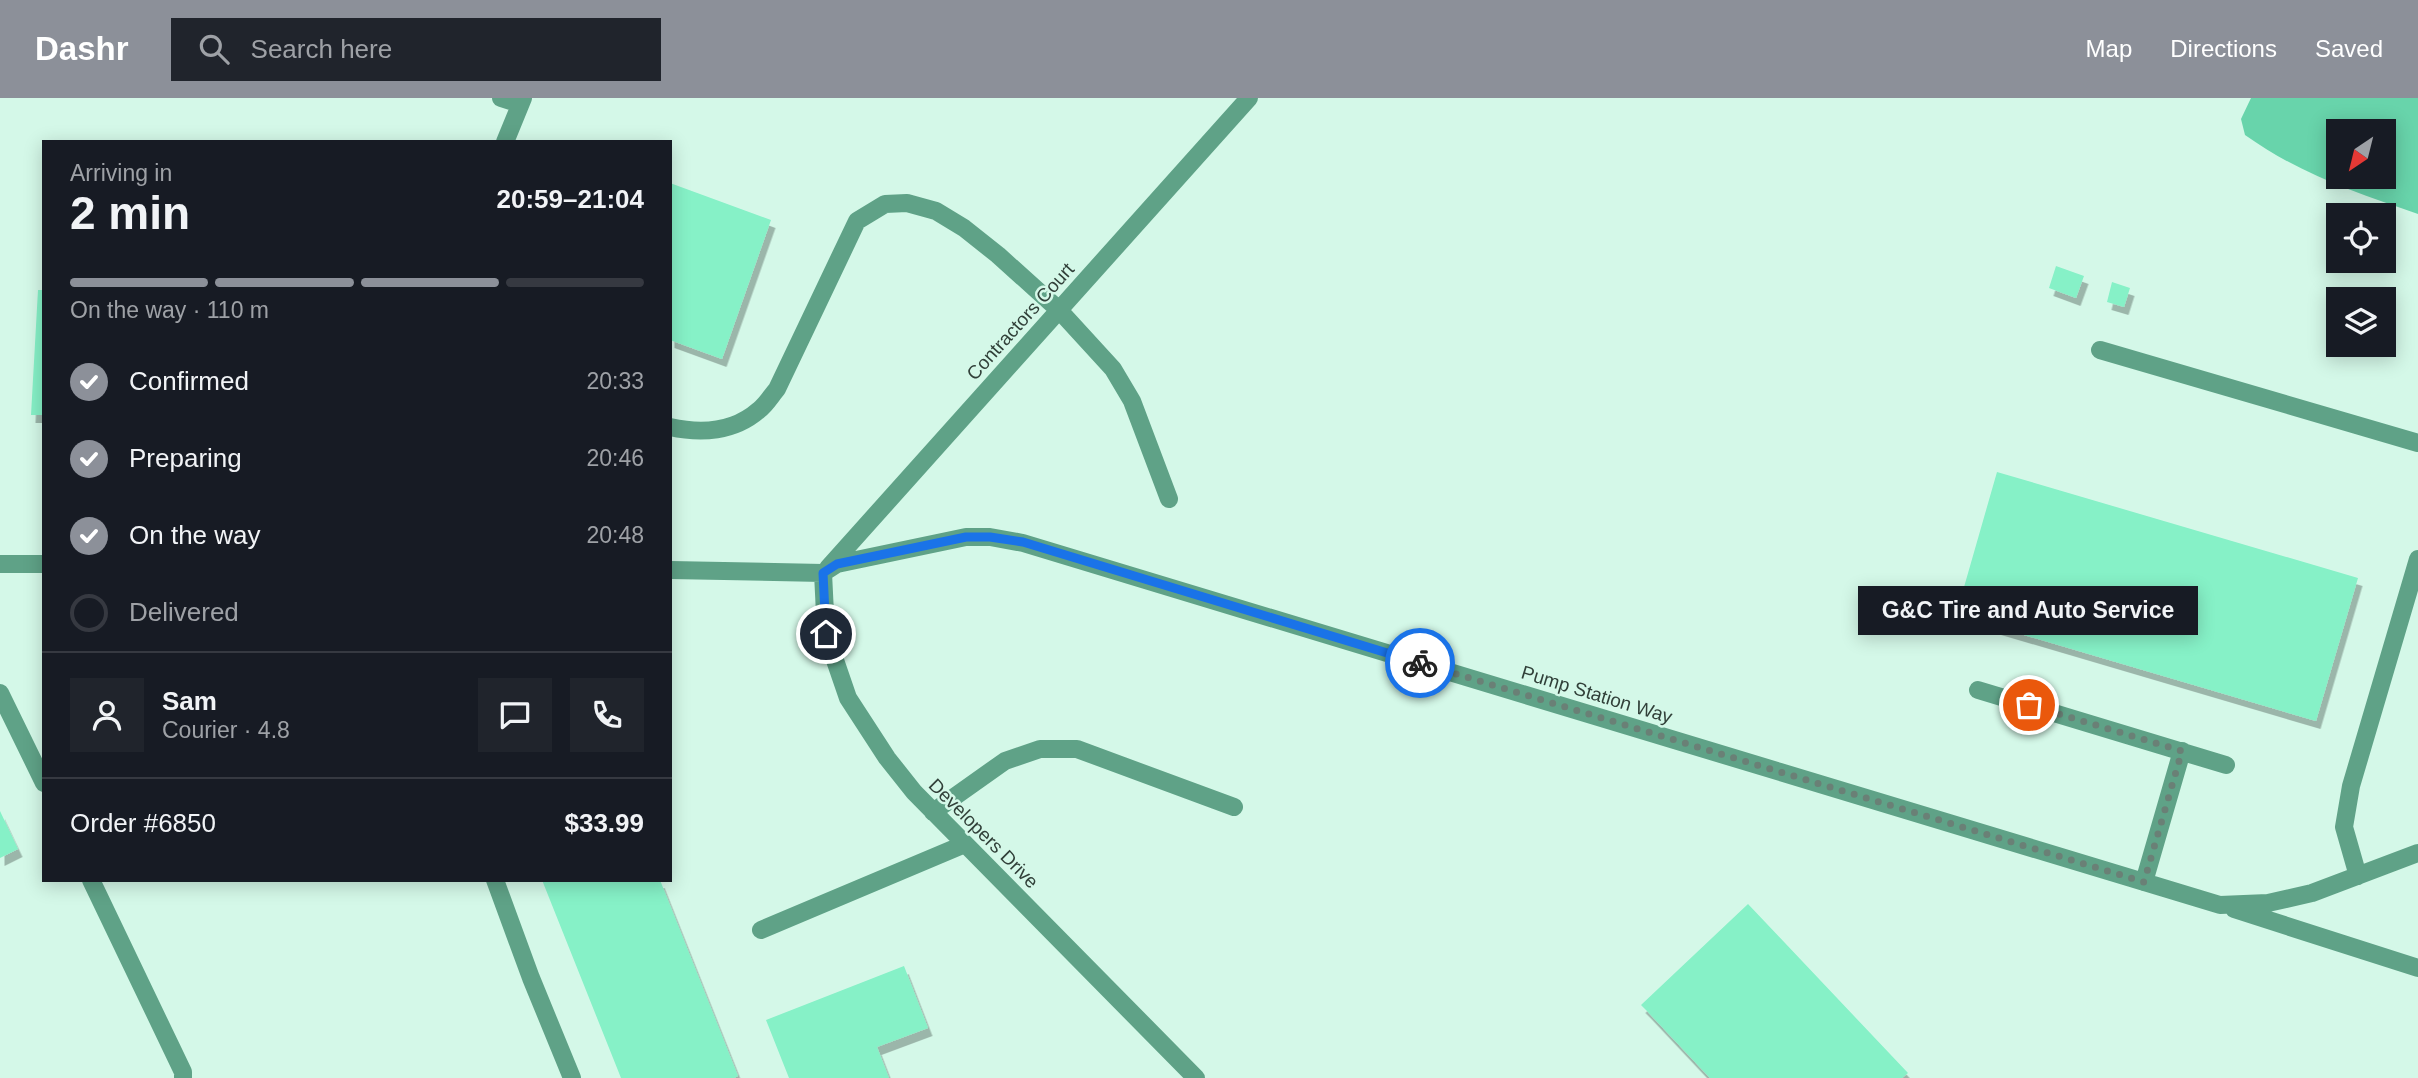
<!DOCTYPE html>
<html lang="en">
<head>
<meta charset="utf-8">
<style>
	:root { --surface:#171b24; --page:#20242c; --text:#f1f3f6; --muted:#9ea1a6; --line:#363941; --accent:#8c9099 }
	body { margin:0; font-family:Arial,sans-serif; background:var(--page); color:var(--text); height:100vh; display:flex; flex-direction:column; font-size:26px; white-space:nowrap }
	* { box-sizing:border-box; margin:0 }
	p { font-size:23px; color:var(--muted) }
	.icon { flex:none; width:38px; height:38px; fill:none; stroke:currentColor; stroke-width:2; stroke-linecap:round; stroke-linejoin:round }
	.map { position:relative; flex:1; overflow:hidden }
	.sheet { position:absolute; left:42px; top:42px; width:630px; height:742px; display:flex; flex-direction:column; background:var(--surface); border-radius:0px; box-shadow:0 4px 18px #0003 }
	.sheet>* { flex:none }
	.needle { width:46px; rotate:215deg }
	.controls { position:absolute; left:2326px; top:21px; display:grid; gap:14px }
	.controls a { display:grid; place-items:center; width:70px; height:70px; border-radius:0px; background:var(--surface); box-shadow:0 4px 18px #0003; font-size:35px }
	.pin { position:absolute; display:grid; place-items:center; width:60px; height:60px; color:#fff; margin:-30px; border:4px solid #fff; border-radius:50%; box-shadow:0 2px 7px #0007 }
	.courier { position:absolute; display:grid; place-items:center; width:70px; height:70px; margin:-35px; border:5px solid #1a73e8; border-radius:50%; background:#fff; color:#222; box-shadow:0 2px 9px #0007 }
	.bubble { position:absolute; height:49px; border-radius:0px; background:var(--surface); box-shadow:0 4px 18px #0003; font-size:23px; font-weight:600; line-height:49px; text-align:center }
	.headline em { font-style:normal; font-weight:600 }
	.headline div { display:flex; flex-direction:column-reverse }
	.headline { display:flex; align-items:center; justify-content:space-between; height:119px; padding:0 28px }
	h1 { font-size:46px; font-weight:600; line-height:52px }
	.bar { display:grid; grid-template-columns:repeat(4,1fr); gap:10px 7px; align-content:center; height:84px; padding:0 28px }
	.bar i { height:9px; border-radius:5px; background:var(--line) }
	.bar .current { background:var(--accent) }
	.bar p { grid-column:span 4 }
	.line { display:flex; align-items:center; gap:18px; padding:0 28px; border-top:2px solid var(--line) }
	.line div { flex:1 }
	.round { display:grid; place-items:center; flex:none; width:74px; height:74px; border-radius:0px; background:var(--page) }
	ol { padding:0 28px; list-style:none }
	li { display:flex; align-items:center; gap:21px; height:77px }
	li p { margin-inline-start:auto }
	li .icon { padding:7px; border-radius:50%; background:var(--accent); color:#fff; stroke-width:4 }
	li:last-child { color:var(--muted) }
	li i { width:38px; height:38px; border:4px solid var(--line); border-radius:50% }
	header { display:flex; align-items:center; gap:42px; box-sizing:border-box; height:98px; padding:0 35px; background:var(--accent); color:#fff }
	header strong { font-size:33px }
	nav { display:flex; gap:38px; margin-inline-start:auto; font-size:24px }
	.search { width:490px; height:63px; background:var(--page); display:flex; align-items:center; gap:18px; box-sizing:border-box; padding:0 24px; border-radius:0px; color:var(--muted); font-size:26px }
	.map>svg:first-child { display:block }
	.water { fill:#68d4ab; fill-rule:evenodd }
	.building { fill:#86f1c7; filter:url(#shadow) }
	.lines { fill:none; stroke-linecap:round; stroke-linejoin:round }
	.minor { stroke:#5fa287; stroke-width:18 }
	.done { stroke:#6a8076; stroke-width:7; stroke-dasharray:0 12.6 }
	.route { stroke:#1a73e8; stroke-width:9 }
	.labels { text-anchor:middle; stroke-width:5; stroke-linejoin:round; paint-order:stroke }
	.street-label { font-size:19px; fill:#314039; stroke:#d4f8e8 }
</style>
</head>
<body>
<header>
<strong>Dashr</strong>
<div class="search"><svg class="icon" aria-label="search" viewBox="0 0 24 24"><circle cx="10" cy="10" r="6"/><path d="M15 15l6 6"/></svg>Search here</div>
<nav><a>Map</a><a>Directions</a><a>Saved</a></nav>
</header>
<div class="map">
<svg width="2418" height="980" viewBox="0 0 2418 980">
	<defs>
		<filter id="shadow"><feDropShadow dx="4.5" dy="8" stdDeviation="0" flood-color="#0004"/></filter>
	</defs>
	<rect width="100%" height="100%" fill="#d4f8e8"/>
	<path class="water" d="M2251,0H2418V116C2354,94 2300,76 2245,37L2241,21ZM2338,33H2384V79H2338Z"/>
	<path class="building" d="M670,85L771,122L722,261L670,242Z
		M2056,168L2084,178L2076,200L2049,190Z
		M2112,184L2130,190L2124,209L2107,204Z
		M38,192H44V317H31Z
		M1997,374L2358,480L2316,623L1956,517Z
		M0,713L18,751L0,760Z
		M542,782H660L738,978L734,980H621Z
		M1748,806L1908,975L1902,980H1710L1646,912L1641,907Z
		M904,868L928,930L877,949L889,980H789L766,922Z"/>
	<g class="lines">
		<path class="minor" d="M501,0L520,6
			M505,44L523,0
			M2100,252L2418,345
			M670,329C701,336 734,334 759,312C766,307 771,298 777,291L857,123L885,106L907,105L936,113L964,130L998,157L1059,212L1113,271L1132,303L1169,401
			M0,466H44
			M828,470L1249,0
			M670,472L823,475
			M823,475L837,466L966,439H990L1023,445L2220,807L2268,805L2312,795L2418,755
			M823,475L826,536L848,600L887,660L914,694L1196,980
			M1978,592L2226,667
			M0,595L44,685
			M933,714L1005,663L1040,651H1077L1234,709
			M2358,778L2344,729L2351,688L2418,461
			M91,782L172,951L183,974V980
			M495,782L531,880L572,980
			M2144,784L2182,653
			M2234,811L2418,870
			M761,832L965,746"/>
	</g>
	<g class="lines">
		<path class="done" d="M1420,565L2144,784L2182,653L2029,607"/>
		<path class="route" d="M826,536L823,475L837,466L966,439H990L1023,444L1420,565"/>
	</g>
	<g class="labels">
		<g class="street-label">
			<text transform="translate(1020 223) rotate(-48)" y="7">Contractors Court</text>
			<text transform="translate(1597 596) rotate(17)" y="7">Pump Station Way</text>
			<text transform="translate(984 735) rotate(45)" y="7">Developers Drive</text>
		</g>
	</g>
</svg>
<div class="controls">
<a><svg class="needle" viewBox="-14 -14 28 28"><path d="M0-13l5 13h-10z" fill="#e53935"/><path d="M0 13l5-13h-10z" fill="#9ea1a6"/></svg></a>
<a><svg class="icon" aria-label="locate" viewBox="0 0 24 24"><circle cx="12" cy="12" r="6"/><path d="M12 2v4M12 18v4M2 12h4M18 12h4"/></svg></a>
<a><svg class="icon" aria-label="layers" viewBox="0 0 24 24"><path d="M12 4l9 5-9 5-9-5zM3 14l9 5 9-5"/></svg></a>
</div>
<div class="pin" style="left:2029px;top:607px;background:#ea580c"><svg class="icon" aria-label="bag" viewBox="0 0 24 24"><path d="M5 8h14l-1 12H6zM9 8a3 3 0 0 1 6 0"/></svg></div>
<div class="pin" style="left:826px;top:536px;background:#1f2937"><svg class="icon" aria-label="home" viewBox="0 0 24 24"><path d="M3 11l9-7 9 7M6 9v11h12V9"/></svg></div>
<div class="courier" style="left:1420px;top:565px"><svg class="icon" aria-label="bike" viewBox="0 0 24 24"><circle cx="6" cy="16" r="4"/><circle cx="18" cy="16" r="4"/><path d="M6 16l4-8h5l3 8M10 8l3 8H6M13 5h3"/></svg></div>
<div class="bubble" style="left:1858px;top:488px;width:340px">G&amp;C Tire and Auto Service</div>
<section class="sheet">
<div class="headline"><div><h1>2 min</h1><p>Arriving in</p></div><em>20:59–21:04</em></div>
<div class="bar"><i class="current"></i><i class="current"></i><i class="current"></i><i></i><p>On the way · 110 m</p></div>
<ol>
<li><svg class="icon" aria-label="check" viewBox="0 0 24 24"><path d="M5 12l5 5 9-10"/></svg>Confirmed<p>20:33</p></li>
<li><svg class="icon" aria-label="check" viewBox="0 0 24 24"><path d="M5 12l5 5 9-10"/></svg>Preparing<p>20:46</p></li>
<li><svg class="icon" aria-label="check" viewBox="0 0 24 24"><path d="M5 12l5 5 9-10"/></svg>On the way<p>20:48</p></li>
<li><i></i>Delivered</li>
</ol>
<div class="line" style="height:126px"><a class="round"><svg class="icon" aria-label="person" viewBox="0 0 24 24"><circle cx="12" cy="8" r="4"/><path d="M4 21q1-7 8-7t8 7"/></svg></a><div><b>Sam</b><p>Courier · 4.8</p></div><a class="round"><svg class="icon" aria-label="chat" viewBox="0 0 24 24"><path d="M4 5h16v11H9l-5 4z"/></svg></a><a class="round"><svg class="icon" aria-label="phone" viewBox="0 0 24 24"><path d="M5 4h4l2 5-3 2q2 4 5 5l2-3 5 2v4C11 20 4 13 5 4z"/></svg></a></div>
<div class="line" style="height:91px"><div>Order #6850</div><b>$33.99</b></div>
</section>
</div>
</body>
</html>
